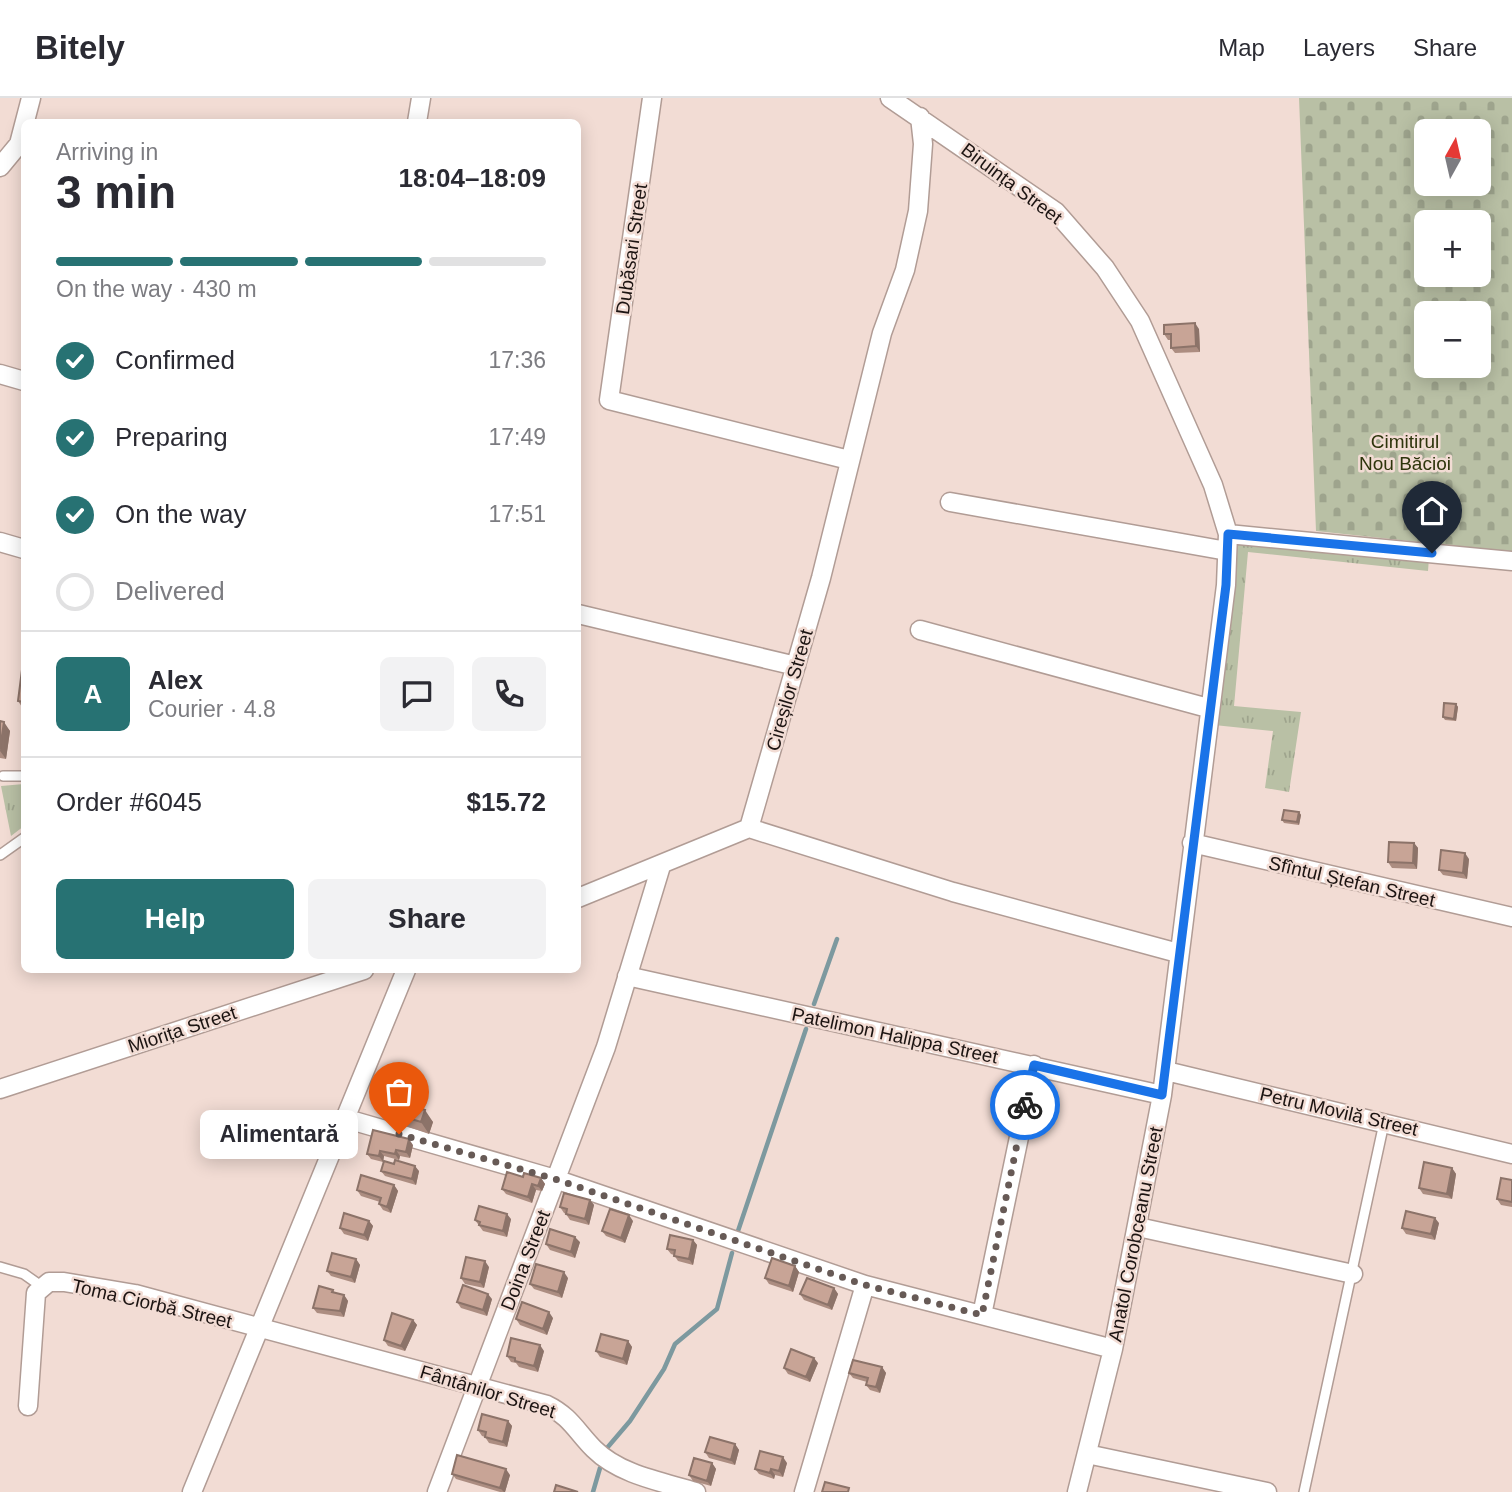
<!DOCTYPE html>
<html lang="en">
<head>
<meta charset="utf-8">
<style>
	:root { --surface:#fff; --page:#f2f2f3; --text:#2b2b33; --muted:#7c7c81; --line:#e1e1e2; --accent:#277273 }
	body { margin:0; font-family:Helvetica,sans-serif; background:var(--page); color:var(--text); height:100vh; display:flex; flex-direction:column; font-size:26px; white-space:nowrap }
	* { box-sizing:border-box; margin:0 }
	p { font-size:23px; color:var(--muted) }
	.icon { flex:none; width:38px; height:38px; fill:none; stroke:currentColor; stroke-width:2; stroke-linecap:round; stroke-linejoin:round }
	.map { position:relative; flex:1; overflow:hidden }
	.details { position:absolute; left:21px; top:21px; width:560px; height:854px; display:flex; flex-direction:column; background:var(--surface); border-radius:10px; box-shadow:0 4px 18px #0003 }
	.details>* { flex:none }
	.needle { width:46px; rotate:8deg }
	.fabs { position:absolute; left:1414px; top:21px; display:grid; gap:14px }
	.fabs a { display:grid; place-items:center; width:77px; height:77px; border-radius:10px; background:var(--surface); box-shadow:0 4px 18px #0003; font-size:35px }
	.pin { position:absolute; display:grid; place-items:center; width:60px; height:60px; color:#fff; margin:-72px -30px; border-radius:50% 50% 50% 0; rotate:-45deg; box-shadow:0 0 7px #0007 }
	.pin .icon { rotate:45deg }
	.courier { position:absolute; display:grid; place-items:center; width:70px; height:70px; margin:-35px; border:5px solid #1a73e8; border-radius:50%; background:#fff; color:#222; box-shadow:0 2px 9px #0007 }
	.bubble { position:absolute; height:49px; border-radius:10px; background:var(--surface); box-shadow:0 4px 18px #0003; font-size:23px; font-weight:800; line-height:49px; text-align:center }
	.headline em { font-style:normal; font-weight:800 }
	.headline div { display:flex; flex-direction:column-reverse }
	.headline { display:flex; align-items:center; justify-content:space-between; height:119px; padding:0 35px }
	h1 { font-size:46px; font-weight:800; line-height:52px }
	.bar { display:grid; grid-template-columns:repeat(4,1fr); gap:10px 7px; align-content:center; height:84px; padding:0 35px }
	.bar i { height:9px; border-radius:5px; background:var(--line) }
	.bar .active { background:var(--accent) }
	.bar p { grid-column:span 4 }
	.line { display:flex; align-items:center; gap:18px; padding:0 35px; border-top:2px solid var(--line) }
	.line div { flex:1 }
	.round { display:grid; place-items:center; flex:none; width:74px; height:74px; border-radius:10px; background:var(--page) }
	ol { padding:0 35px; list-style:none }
	li { display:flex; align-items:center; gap:21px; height:77px }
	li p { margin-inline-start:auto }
	li .icon { padding:7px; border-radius:50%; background:var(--accent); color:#fff; stroke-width:4 }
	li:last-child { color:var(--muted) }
	li i { width:38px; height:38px; border:4px solid var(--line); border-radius:50% }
	.action { display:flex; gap:14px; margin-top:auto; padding:14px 35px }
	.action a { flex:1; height:80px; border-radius:10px; background:var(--accent); color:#fff; font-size:28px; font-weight:800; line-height:80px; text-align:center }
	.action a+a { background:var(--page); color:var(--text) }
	header { display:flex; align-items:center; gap:42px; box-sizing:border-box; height:98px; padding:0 35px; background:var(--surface); border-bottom:2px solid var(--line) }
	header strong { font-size:33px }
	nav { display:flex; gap:38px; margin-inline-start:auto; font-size:24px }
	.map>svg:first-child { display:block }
	.grass { fill:url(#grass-tufts) }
	.cemetery { fill:url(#cemetery-stones); fill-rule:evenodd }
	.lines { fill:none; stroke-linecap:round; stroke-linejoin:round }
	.stream { stroke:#7d999f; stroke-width:4.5 }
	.service-casing { stroke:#b19c95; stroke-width:12 }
	.minor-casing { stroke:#b19c95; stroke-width:21 }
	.service { stroke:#fff; stroke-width:9 }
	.minor { stroke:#fff; stroke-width:18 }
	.wall { fill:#ac8d81 }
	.shaded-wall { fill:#8c7369 }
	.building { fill:#c8a496; stroke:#8c7369; stroke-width:2 }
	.done { stroke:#675a56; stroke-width:7; stroke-dasharray:0 12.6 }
	.route { stroke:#1a73e8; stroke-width:9 }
	.labels { text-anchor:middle; stroke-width:5; stroke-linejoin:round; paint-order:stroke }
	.street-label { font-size:19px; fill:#1c1412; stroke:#f2dcd4 }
	.park-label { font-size:19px; fill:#2e350c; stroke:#f2dcd4 }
</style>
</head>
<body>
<header>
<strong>Bitely</strong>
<nav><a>Map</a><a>Layers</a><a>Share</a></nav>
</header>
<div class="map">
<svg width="1512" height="1394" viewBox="0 0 1512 1394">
	<defs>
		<pattern id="grass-tufts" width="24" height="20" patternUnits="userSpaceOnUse" patternTransform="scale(1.75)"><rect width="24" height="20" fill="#b9c0a5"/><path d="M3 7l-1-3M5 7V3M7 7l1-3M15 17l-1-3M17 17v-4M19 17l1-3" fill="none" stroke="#9ea48d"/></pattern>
		<pattern id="cemetery-stones" width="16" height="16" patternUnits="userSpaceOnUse" patternTransform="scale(1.75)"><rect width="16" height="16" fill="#b9c0a5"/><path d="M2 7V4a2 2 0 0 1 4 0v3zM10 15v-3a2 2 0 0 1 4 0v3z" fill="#9ea48d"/></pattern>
	</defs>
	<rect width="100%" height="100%" fill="#f2dcd4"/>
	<path class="grass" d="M1234,442L1429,460L1428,473L1248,454L1234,608L1301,614L1289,694L1265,690L1273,633L1214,627Z
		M24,686V728L11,738L1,688Z"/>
	<path class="cemetery" d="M1299,0H1512V454L1316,433ZM1426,33H1479V86H1426ZM1426,124H1479V177H1426ZM1426,215H1479V268H1426Z"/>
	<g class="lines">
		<path class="stream" d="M814,906L837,841
			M738,1133L806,931
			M607,1350L630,1323L664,1271L675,1246L717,1211L732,1155
			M593,1394L600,1370"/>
		<defs>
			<path id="service" d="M3,678H24
				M0,757L24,740
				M0,1169L24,1176L41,1188
				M1304,1394L1384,1025"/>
			<path id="minor" d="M652,0L609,302L849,362
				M890,0L1056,114L1105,170L1140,223L1213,387L1228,436L1226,487L1162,997L1113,1251L1077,1394
				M417,24L421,0
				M0,69L19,46L31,0
				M0,276L24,283
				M950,404L1227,453
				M1228,436L1512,463
				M0,444L24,451
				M578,516L796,568
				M920,532L1208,610
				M749,730L821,480L882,235L905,172L918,113L923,46L920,19
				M749,730L953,794L1178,855
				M1192,745L1512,819
				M578,800L749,730
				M627,878L1162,997
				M1166,973L1512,1056
				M0,991L364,872
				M347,1021L555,1081L865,1187L1113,1251
				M1138,1129L1353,1176
				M982,1217L1034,967
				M28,1308L36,1195L49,1184H64L135,1196L547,1307C570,1318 577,1334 594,1351C620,1377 663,1384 696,1394
				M1087,1356L1267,1394
				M192,1394L406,872
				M437,1394L606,949L661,768
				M804,1394L865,1187"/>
		</defs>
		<use href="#service" class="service-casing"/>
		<use href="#minor" class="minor-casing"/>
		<use href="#service" class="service"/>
		<use href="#minor" class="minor"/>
	</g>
	<path class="wall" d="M1199,231L1200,254L1175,255L1171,250V242H1168L1164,236Z
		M24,564V612L18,603Z
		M1456,606L1458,609L1456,623L1445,622L1443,619Z
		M0,623L10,633L6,661L0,660Z
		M1299,714L1301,717L1299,727L1284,725L1282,722Z
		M1414,745L1418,750L1417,771L1392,770L1388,764Z
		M1469,761L1467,781L1443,777L1439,772Z
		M425,996L420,1011L433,1024L429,1036L406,1028L398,1017L407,1011L408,1008L396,1004L392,998Z
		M413,1047L410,1060L400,1058L399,1062L384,1058L383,1064L371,1061L367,1056Z
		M394,1066L419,1073L416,1087L385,1078L381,1073Z
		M1452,1070L1456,1076L1452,1101L1423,1096L1419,1090Z
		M541,1080L545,1086L542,1093L536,1092L532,1105L506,1096L502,1091Z
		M1512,1082V1109L1501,1107L1497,1101Z
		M394,1087L398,1093L391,1115L383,1112L379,1106L380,1104L361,1098L357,1092Z
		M590,1102L594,1107L589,1127L570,1122L566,1116L564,1115L560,1109Z
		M511,1121L507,1139L483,1133L475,1122Z
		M369,1123L373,1128L368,1143L344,1136L340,1130Z
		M633,1123L625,1145L606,1138L602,1133Z
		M1439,1125L1435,1142L1406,1136L1402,1130Z
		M693,1142L697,1147L693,1167L678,1163L674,1157L671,1156L667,1151Z
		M580,1144L575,1160L550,1152L546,1146Z
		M356,1161L360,1167L355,1185L331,1178L327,1173Z
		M795,1168L799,1174L793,1194L769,1186L765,1180Z
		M489,1169L484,1190L465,1186L461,1180Z
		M568,1180L562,1200L534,1191L530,1186Z
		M834,1190L838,1196L832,1212L804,1202L800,1196Z
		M333,1192L335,1195L344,1197L348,1203L344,1219L317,1215L313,1210Z
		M492,1201L487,1218L461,1210L457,1204Z
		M553,1220L547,1237L520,1227L516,1221Z
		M413,1222L417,1227L405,1253L388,1248L384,1242Z
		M628,1243L632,1249L627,1267L600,1259L596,1253Z
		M544,1253L538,1274L519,1269L516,1265L511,1264L507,1258Z
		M818,1265L810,1284L788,1276L784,1270Z
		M882,1269L886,1275L880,1295L870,1292L866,1287L867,1284L853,1280L849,1275Z
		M508,1323L512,1328L507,1349L489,1345L485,1339L482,1338L478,1332Z
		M735,1346L739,1352L735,1367L709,1360L705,1354Z
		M712,1365L716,1371L711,1388L693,1383L689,1377Z
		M787,1365L783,1379L775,1377L774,1381L759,1376L755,1371Z
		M452,1376L510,1377L505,1394H500L456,1381Z"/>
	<path class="shaded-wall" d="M1195,225L1199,231L1200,254L1196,248Z
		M1456,606L1458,609L1456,623L1454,621Z
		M4,624L10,633L6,661L0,653Z
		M1299,714L1301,717L1299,727L1297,724Z
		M1414,745L1418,750L1417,771L1413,765Z
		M1465,755L1469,761L1467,781L1463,775Z
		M421,990L425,996L420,1011L416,1006Z
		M425,1012L433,1024L429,1036L421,1024Z
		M409,1041L413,1047L410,1060L406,1054Z
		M396,1052L400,1058L399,1062L395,1056Z
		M380,1053L384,1058L383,1064L379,1058Z
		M415,1068L419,1073L416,1087L412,1081Z
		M1452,1070L1456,1076L1452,1101L1447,1096Z
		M541,1080L545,1086L542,1093L538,1088Z
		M532,1086L536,1092L532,1105L528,1099Z
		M394,1087L398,1093L391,1115L387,1109Z
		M590,1102L594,1107L589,1127L585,1121Z
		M507,1116L511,1121L507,1139L503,1133Z
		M629,1117L633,1123L625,1145L621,1140Z
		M1435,1120L1439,1125L1435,1142L1431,1136Z
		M369,1123L373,1128L368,1143L364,1137Z
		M575,1139L580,1144L575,1160L571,1154Z
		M693,1142L697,1147L693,1167L689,1161Z
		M356,1161L360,1167L355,1185L351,1179Z
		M485,1163L489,1169L484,1190L480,1184Z
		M795,1168L799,1174L793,1194L789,1188Z
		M564,1174L568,1180L562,1200L558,1194Z
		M834,1190L838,1196L832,1212L828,1207Z
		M488,1196L492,1201L487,1218L483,1212Z
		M344,1197L348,1203L344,1219L340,1213Z
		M549,1214L553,1220L547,1237L543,1231Z
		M413,1222L417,1227L405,1253L401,1248Z
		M628,1243L632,1249L627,1267L623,1261Z
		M540,1247L544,1253L538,1274L534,1268Z
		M814,1260L818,1265L810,1284L806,1279Z
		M882,1269L886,1275L880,1295L876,1289Z
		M508,1323L512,1328L507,1349L503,1344Z
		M735,1346L739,1352L735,1367L731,1362Z
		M783,1359L787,1365L783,1379L779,1373Z
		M712,1365L716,1371L711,1388L707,1383Z
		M506,1371L510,1377L505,1394H504L500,1390Z
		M771,1371L775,1377L774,1381L770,1375Z"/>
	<path class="building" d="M1195,225L1196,248L1171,250V236H1164V227Z
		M23,564H24V604L18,603Z
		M1444,605L1456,606L1454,621L1443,619Z
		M0,623L4,624L0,651Z
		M1284,712L1299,714L1297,724L1282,722Z
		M1389,744L1414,745L1413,765L1388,764Z
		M1441,752L1465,755L1463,775L1439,772Z
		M397,983L421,990L416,1006L392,998Z
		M408,1007L425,1012L421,1024L398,1017L400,1009L407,1011Z
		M373,1032L409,1041L406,1054L396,1052L395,1056L380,1053L379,1058L367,1056Z
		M395,1062L415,1068L412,1081L381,1073L384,1063L394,1066Z
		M1424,1064L1452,1070L1447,1096L1419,1090Z
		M507,1074L523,1079L524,1075L541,1080L538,1088L532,1086L528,1099L502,1091Z
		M361,1077L394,1087L387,1109L379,1106L381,1100L357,1092Z
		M1501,1080L1512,1082V1104L1497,1101Z
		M564,1095L590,1102L585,1121L566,1116L567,1111L560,1109Z
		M479,1108L507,1116L503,1133L479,1127L480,1124L475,1122Z
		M610,1111L629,1117L621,1140L602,1133Z
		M1406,1113L1435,1120L1431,1136L1402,1130Z
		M344,1115L369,1123L364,1137L340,1130Z
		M550,1131L575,1139L571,1154L546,1146Z
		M670,1137L693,1142L689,1161L674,1158L675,1152L667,1151Z
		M332,1155L356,1161L351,1179L327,1173Z
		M466,1159L485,1163L480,1184L461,1180Z
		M772,1160L795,1168L789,1188L765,1180Z
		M536,1166L564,1174L558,1194L530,1186Z
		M807,1180L834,1190L828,1207L800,1196Z
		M463,1187L488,1196L483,1212L457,1204Z
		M319,1188L333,1192L332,1194L344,1197L340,1213L313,1210Z
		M522,1204L549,1214L543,1231L516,1221Z
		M392,1215L413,1222L401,1248L384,1242Z
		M601,1236L628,1243L623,1261L596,1253Z
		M511,1240L540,1247L534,1268L515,1263V1260L507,1258Z
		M791,1251L814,1260L806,1279L784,1270Z
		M853,1262L882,1269L876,1289L866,1287L868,1280L849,1275Z
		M482,1316L508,1323L503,1344L485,1339L486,1334L478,1332Z
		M710,1339L735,1346L731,1362L705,1354Z
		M760,1353L783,1359L779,1373L771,1371L770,1375L755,1371Z
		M457,1357L506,1371L500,1390L452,1376Z
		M694,1360L712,1365L707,1383L689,1377Z
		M825,1384L849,1390L848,1394H822Z
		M556,1387L578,1394H554Z"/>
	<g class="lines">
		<path class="done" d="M399,1036L555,1081L865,1187L982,1217L1025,1007"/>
		<path class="route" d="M1025,1007L1034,967L1162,997L1226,487L1228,436L1432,455"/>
	</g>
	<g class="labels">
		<g class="street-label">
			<text transform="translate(1012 85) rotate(37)" y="7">Biruința Street</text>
			<text transform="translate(631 151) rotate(-82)" y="7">Dubăsari Street</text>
			<text transform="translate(789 592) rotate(-74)" y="7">Cireșilor Street</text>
			<text transform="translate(1352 783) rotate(13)" y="7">Sfîntul Ștefan Street</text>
			<text transform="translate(182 931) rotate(-18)" y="7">Miorița Street</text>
			<text transform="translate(895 937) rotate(12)" y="7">Patelimon Halippa Street</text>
			<text transform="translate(1339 1013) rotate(13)" y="7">Petru Movilă Street</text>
			<text transform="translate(1135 1136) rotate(-79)" y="7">Anatol Corobceanu Street</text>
			<text transform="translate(525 1162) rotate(-69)" y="7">Doina Street</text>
			<text transform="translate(152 1205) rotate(13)" y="7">Toma Ciorbă Street</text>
			<text transform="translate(488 1293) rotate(17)" y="7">Fântânilor Street</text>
		</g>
		<g class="park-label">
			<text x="1405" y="350">Cimitirul<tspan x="1405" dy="22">Nou Băcioi</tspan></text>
		</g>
	</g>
</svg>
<div class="fabs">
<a><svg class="needle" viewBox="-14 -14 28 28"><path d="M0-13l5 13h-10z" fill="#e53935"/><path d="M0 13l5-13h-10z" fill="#7c7c81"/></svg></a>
<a>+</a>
<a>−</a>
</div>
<div class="pin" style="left:399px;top:1036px;background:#ea580c"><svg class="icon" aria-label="bag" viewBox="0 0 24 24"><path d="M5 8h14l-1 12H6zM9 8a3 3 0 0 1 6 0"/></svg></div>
<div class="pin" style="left:1432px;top:455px;background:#1f2937"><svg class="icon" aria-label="home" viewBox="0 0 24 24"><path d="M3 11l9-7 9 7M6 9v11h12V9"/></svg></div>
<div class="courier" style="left:1025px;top:1007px"><svg class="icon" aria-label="bike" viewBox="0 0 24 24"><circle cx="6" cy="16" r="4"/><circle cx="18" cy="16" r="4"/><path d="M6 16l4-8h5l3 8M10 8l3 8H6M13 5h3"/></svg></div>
<div class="bubble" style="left:200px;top:1012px;width:158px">Alimentară</div>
<section class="details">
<div class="headline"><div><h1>3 min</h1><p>Arriving in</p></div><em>18:04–18:09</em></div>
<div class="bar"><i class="active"></i><i class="active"></i><i class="active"></i><i></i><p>On the way · 430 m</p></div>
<ol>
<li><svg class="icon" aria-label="check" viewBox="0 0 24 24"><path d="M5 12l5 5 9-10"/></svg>Confirmed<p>17:36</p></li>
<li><svg class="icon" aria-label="check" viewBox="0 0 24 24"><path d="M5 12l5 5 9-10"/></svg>Preparing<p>17:49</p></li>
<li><svg class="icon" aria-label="check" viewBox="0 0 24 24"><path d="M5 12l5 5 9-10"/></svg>On the way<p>17:51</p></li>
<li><i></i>Delivered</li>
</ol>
<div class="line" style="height:126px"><b class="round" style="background:var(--accent);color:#fff">A</b><div><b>Alex</b><p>Courier · 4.8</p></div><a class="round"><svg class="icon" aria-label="chat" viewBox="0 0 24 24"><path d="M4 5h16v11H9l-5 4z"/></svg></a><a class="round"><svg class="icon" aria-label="phone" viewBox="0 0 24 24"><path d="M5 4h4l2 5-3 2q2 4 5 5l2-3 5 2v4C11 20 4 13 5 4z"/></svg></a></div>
<div class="line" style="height:91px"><div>Order #6045</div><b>$15.72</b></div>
<div class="action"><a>Help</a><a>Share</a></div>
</section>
</div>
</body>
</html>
